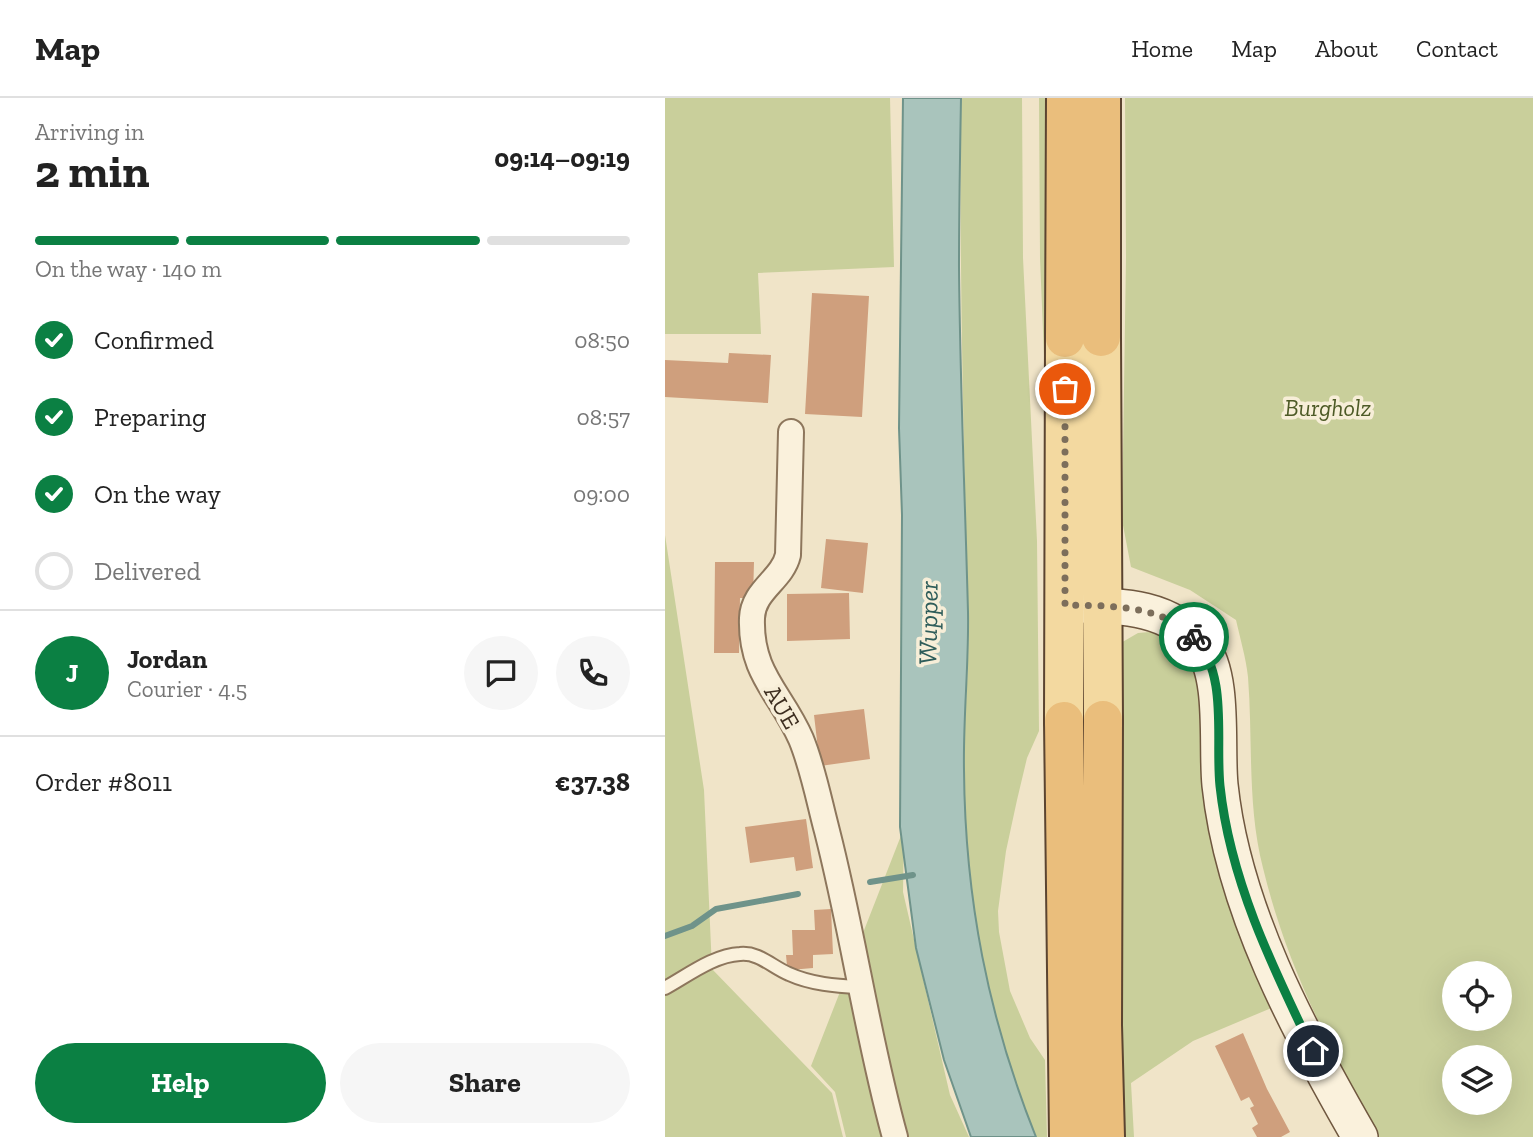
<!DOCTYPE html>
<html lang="en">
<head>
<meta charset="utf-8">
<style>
	:root { --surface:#fff; --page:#f6f6f6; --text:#222; --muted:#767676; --line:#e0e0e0; --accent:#0b8043 }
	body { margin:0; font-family:"Zilla Slab",serif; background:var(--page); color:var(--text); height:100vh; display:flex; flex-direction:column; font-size:26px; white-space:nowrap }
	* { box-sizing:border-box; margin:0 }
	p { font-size:23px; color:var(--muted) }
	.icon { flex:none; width:38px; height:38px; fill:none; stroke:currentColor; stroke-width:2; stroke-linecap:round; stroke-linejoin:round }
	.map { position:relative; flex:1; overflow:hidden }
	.panel { display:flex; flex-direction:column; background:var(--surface); width:665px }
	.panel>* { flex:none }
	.buttons { position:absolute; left:777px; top:863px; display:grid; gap:14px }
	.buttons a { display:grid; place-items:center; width:70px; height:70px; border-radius:50%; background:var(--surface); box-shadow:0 7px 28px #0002; font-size:35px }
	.pin { position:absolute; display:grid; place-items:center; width:60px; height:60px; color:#fff; margin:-30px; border:4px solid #fff; border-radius:50%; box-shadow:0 2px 7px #0007 }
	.courier { position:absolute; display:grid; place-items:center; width:70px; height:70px; margin:-35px; border:5px solid #0b8043; border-radius:50%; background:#fff; color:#222; box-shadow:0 2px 9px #0007 }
	.overview em { font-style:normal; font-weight:800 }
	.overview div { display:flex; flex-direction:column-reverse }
	.overview { display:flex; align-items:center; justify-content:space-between; height:119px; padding:0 35px }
	h1 { font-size:46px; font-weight:800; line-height:52px }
	.bar { display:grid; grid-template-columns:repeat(4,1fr); gap:10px 7px; align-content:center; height:84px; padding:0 35px }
	.bar i { height:9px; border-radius:5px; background:var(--line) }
	.bar .on { background:var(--accent) }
	.bar p { grid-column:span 4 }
	.line { display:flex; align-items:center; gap:18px; padding:0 35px; border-top:2px solid var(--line) }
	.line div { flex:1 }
	.round { display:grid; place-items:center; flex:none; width:74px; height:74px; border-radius:37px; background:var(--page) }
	ol { padding:0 35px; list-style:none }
	li { display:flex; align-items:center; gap:21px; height:77px }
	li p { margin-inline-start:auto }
	li .icon { padding:7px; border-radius:50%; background:var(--accent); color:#fff; stroke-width:4 }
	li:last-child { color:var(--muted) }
	li i { width:38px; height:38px; border:4px solid var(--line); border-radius:50% }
	.button { display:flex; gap:14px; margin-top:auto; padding:14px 35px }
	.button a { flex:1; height:80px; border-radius:42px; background:var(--accent); color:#fff; font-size:28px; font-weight:800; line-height:80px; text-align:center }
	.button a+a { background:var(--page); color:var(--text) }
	header { display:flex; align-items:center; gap:42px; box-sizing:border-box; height:98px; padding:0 35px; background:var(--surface); border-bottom:2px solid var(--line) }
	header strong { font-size:33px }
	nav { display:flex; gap:38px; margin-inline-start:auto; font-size:24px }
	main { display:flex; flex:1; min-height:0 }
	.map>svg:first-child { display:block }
	.green { fill:#c9cf9b; fill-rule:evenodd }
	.water { fill:#a9c4bc; stroke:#6f938a; stroke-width:2 }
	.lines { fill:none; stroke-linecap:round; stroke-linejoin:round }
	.stream { stroke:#6f938a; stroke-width:6 }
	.building { fill:#cf9f7d }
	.service-casing { stroke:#8d765c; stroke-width:16 }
	.minor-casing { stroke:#8d765c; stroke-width:28 }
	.secondary-casing { stroke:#6f573f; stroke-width:38 }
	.primary-casing { stroke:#5b4430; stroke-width:42 }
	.trunk-casing { stroke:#5b4430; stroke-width:42 }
	.service { stroke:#faf1dc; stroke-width:12 }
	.minor { stroke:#faf1dc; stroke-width:24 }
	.secondary { stroke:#faf1dc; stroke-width:35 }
	.primary { stroke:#f3d9a0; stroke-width:38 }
	.trunk { stroke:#eabe7c; stroke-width:38 }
	.done { stroke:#7c6e5b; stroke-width:7; stroke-dasharray:0 12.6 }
	.route { stroke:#0b8043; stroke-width:9 }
	.labels { text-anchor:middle; stroke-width:7; stroke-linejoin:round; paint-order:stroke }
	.park-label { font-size:24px; font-style:italic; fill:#4d5a26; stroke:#f7eed8 }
	.street-label { font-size:24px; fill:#3d2e20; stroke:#f7eed8 }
	.water-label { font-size:26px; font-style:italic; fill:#2f5d5a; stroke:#f7eed8 }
</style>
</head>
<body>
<header>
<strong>Map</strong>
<nav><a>Home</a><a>Map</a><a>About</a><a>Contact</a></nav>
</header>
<main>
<section class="panel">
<div class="overview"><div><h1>2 min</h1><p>Arriving in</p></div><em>09:14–09:19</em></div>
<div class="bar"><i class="on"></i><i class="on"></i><i class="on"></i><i></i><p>On the way · 140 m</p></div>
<ol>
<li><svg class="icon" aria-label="check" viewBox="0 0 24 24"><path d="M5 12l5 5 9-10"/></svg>Confirmed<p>08:50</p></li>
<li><svg class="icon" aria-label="check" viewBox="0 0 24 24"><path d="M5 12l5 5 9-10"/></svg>Preparing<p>08:57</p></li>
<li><svg class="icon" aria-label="check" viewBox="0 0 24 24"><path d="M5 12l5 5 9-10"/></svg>On the way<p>09:00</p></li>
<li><i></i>Delivered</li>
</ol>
<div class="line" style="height:126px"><b class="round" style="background:var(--accent);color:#fff">J</b><div><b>Jordan</b><p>Courier · 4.5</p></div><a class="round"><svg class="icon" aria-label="chat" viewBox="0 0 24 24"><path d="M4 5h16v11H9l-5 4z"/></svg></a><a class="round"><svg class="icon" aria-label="phone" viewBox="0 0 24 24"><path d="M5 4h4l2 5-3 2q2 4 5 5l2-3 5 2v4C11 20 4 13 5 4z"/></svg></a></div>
<div class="line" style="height:91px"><div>Order #8011</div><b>€37.38</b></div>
<div class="button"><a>Help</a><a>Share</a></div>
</section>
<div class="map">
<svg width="868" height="1039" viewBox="0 0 868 1039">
	<rect width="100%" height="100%" fill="#f0e4c8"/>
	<path class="green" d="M0,0H225L229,169L93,175L96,236H0Z
		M296,0H357L358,160L372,443L374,633L362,660L352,702L341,753L333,813L334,834L345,893L365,940L380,962L382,1039H370C323,922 300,799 299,672C298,623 305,574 303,524C299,349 294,175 296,0Z
		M374,0H387L383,355L375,160Z
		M460,0H868V1039H714C666,954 621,866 598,770C582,708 588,643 583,579C581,560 575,540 571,522L525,492L466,469L457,422L461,159ZM789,875H835V920H789ZM789,959H835V1004H789Z
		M0,437L39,692L47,871L167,995L178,1039H0Z
		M496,533L533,562L611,908L528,943L466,985L469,1039H459L450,924L454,546L473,535Z
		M239,730L238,794L285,997L304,1039H181L170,994L146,968Z"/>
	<path class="water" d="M238,0H296C295,56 294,113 294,169C295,284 300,399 303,514C304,567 298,619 299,672C300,801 323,919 371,1039H306L279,962L251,850L235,729L237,417L234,330Z"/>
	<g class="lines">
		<path class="stream" d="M205,784L248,777
			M0,838L27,828L51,811L133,796"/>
	</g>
	<path class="building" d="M147,195L204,198L197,319L140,316Z
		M64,255L106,257L103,305L0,299V262L63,265Z
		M161,441L203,445L198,495L156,490Z
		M50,464H89L88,500H75L74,555H49Z
		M184,495L185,541L122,543V496Z
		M199,611L205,661L155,668L149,617Z
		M141,721L148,770L131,773L129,759L85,765L80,729Z
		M166,811L168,856L148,857V870L125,872L122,868L121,857H128L127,832H150L149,812Z
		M578,935L602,991L625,1034L616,1039H592L587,1030L593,1026L585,1010L589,1008L584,999L576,1003L550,948Z"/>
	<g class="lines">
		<defs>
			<path id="service" d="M0,890C22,878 49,857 75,856C94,854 107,869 124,876C146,886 171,888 194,889"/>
			<path id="minor" d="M126,334L123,457C117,482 88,492 87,520C85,576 116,595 136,641C148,670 154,703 162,733C188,834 202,938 230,1039"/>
			<path id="secondary" d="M410,507C456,508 505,508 536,548C560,578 551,648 555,687C568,811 634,933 695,1039"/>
			<path id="primary" d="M436,239L438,622
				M399,623L400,240"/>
			<path id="trunk" d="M436,0V239
				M400,240L401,0
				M438,622L437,927L440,1039
				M399,623L404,1039"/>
		</defs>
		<use href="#service" class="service-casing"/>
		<use href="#minor" class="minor-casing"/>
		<use href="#secondary" class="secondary-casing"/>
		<use href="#primary" class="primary-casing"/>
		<use href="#trunk" class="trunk-casing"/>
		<use href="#service" class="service"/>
		<use href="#minor" class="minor"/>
		<use href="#secondary" class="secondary"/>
		<use href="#primary" class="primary"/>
		<use href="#trunk" class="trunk"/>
	</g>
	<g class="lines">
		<path class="done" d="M400,291V507C445,508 494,506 529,539"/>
		<path class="route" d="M529,539C564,577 550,640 555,688C565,782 607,868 648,953"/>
	</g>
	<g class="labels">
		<g class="park-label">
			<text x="663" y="318">Burgholz</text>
		</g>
		<g class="street-label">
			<text transform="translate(117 609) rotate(60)" y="8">AUE</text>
		</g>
		<g class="water-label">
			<text transform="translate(263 525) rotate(-89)" y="9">Wupper</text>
		</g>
	</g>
</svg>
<div class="buttons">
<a><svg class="icon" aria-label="locate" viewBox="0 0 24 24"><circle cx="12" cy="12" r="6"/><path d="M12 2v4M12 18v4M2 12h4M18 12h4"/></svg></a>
<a><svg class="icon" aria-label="layers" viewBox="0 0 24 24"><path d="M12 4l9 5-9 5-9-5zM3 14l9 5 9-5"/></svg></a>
</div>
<div class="pin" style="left:400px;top:291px;background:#ea580c"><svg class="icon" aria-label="bag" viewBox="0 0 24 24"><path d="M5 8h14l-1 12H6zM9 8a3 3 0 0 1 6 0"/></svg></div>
<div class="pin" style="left:648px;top:953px;background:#1f2937"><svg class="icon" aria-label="home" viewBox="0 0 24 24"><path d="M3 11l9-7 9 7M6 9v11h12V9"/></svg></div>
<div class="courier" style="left:529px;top:539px"><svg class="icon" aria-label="bike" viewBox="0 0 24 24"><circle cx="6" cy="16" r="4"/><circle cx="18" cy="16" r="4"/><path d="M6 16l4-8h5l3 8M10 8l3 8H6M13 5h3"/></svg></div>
</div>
</main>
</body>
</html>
